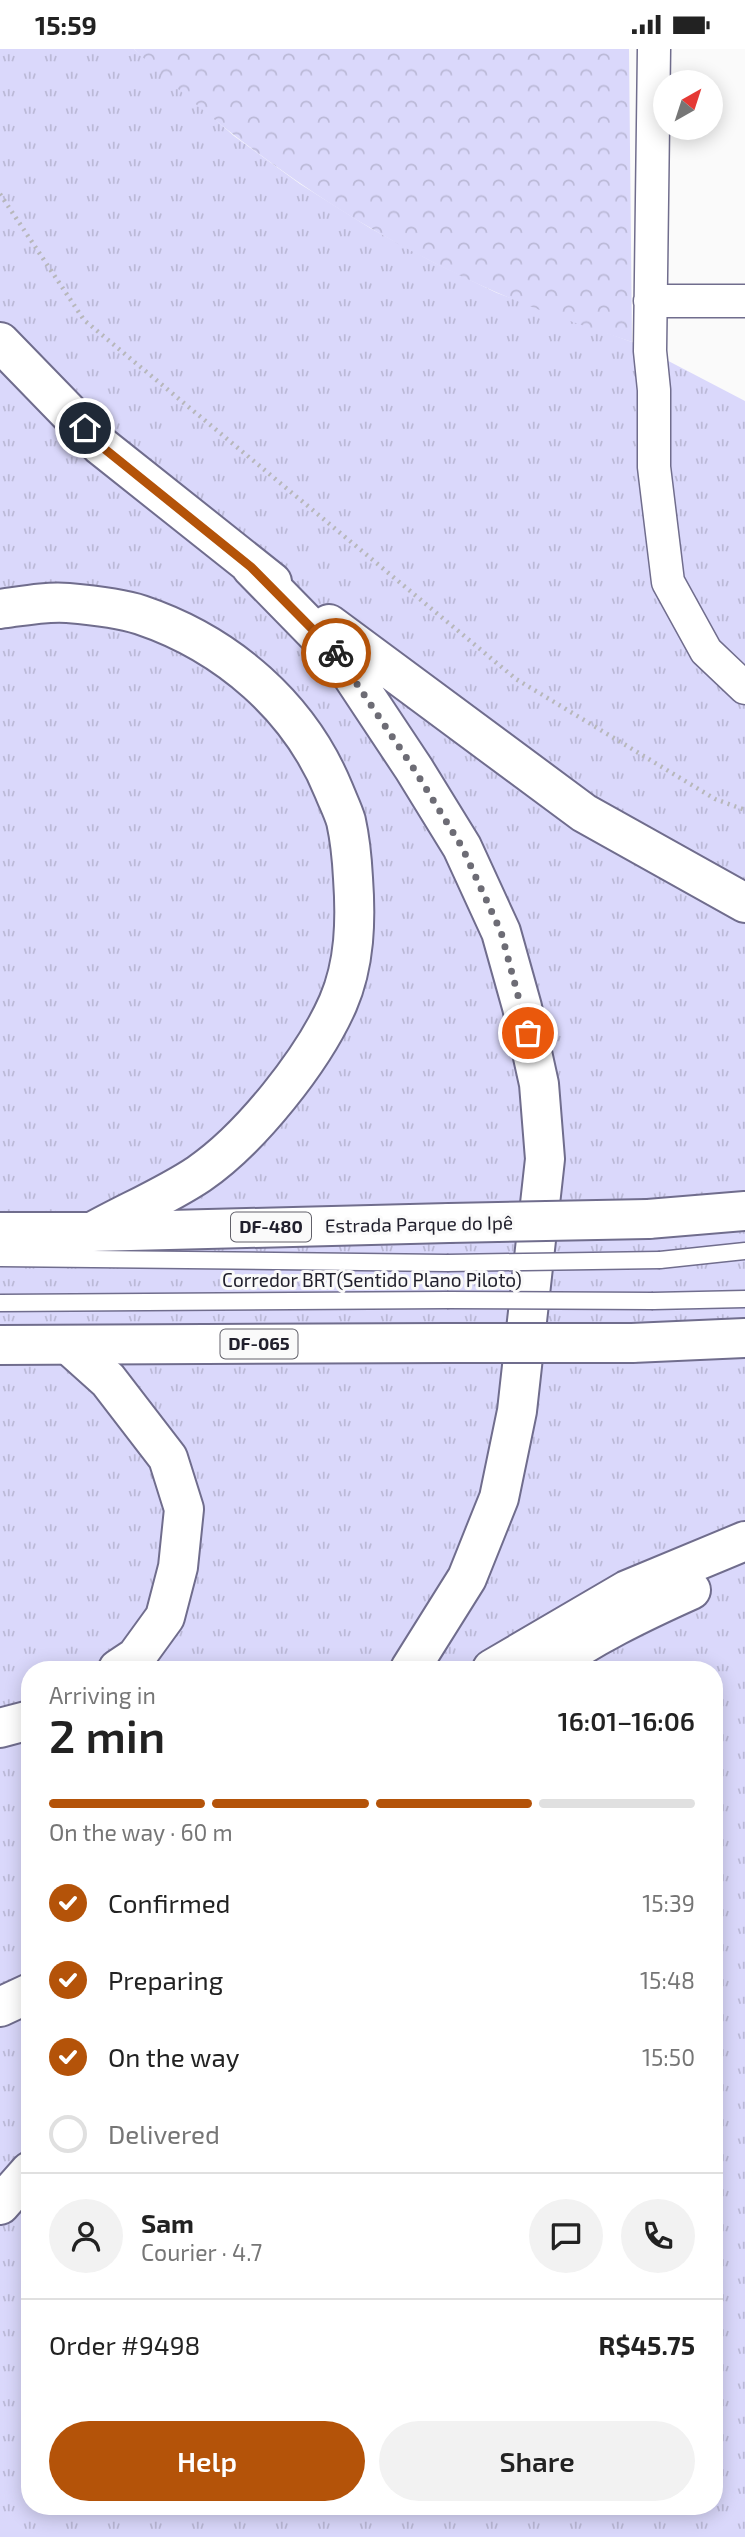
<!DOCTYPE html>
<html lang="en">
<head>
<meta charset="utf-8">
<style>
	:root { --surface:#fff; --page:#f2f2f2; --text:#222; --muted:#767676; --line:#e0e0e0; --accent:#b45309 }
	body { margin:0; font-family:"Exo 2",sans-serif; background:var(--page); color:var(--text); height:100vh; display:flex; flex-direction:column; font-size:26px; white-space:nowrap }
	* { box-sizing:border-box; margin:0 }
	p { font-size:23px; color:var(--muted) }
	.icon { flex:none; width:38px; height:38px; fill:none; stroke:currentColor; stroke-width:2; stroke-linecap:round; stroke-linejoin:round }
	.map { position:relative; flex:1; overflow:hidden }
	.sheet { position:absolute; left:21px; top:1612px; width:702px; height:854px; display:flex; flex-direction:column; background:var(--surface); border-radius:28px; box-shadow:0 4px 18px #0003 }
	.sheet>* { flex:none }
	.needle { width:46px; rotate:39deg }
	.controls { position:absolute; left:653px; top:21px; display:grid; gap:14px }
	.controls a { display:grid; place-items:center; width:70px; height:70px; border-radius:50%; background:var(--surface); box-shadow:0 4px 18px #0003; font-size:35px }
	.pin { position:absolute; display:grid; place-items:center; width:60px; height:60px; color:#fff; margin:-30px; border:4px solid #fff; border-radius:50%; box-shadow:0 2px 7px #0007 }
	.courier { position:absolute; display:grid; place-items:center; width:70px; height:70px; margin:-35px; border:5px solid #b45309; border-radius:50%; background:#fff; color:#222; box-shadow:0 2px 9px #0007 }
	.head em { font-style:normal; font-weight:600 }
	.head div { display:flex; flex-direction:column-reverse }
	.head { display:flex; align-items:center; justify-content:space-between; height:119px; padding:0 28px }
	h1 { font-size:46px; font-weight:600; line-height:52px }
	.bar { display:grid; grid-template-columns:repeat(4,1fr); gap:10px 7px; align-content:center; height:84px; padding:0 28px }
	.bar i { height:9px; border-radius:5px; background:var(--line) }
	.bar .active { background:var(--accent) }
	.bar p { grid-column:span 4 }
	.line { display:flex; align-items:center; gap:18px; padding:0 28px; border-top:2px solid var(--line) }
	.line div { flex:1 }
	.round { display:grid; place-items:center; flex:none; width:74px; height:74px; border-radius:37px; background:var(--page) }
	ol { padding:0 28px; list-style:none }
	li { display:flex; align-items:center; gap:21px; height:77px }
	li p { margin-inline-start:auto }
	li .icon { padding:7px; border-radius:50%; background:var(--accent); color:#fff; stroke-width:4 }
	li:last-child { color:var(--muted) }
	li i { width:38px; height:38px; border:4px solid var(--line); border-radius:50% }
	.primary-button { display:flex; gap:14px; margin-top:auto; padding:14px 28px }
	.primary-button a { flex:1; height:80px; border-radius:42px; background:var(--accent); color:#fff; font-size:28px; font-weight:600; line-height:80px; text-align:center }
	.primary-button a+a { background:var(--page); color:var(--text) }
	.status { display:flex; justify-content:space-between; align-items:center; height:49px; padding:0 35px; background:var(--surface); direction:ltr }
	.status svg { height:19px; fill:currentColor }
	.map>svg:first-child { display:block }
	.grass { fill:url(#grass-tufts); fill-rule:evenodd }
	.park { fill:url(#park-crowns) }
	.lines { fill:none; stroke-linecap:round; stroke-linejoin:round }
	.service-casing { stroke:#706d8d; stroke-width:19 }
	.minor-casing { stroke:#706d8d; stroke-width:35 }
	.primary-casing { stroke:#706d8d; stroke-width:42 }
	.trunk-casing { stroke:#706d8d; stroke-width:42 }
	.path { stroke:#b7b7bb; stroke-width:4.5; stroke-dasharray:2 5; stroke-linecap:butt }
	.service { stroke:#fff; stroke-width:16 }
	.minor { stroke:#fff; stroke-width:32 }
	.primary { stroke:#fff; stroke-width:38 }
	.trunk { stroke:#fff; stroke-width:38 }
	.service-bridge-casing { stroke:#706d8d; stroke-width:19; stroke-linecap:butt }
	.primary-bridge-casing { stroke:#706d8d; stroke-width:42; stroke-linecap:butt }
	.service-bridge { stroke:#fff; stroke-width:16 }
	.primary-bridge { stroke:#fff; stroke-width:38 }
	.done { stroke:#6d6c75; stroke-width:7; stroke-dasharray:0 12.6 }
	.route { stroke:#b45309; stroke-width:9 }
	.labels { text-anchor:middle; stroke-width:6; stroke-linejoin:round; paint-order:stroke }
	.shield { fill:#fafafa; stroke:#62616a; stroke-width:2 }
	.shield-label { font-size:18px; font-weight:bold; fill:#21202d }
	.street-label { font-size:19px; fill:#21202d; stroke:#fafafa }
</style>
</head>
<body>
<div class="status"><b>15:59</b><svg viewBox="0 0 49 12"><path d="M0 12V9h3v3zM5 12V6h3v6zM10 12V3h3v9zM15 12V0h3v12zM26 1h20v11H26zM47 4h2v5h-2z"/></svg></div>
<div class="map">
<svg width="745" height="2488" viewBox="0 0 745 2488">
	<defs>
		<pattern id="grass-tufts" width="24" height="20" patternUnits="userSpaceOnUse" patternTransform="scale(1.75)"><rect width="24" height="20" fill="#dad8fb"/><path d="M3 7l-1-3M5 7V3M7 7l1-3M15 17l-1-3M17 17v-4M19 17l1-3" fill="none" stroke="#bbb9d7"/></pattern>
		<pattern id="park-crowns" width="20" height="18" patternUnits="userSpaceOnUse" patternTransform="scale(1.75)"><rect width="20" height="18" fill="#dad8fb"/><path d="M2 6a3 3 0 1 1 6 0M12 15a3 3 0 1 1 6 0" fill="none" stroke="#bbb9d7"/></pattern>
	</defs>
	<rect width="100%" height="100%" fill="#fafafa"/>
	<path class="grass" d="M0,0H134L234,87L300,135L370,179L433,213L497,244L632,293L745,352V2488H0ZM30,1620H714V2457H30Z"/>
	<path class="park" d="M134,0H629L632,293C587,278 541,263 498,244C362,185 241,101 134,0Z"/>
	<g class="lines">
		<defs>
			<path id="service" d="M0,1209L447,1214
				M660,1211L745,1202
				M653,1252L745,1250
				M0,1254L447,1251"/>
			<path id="minor" d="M654,0L650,302L654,341V418L668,533L706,602L745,639
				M650,252H745"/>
			<path id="primary" d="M648,1170L745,1162
				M0,1183H92L449,1174
				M632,1294L745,1289
				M0,1296L449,1294"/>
			<path id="trunk" d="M0,293L101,397L272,533
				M251,518L341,610L414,720L462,798L501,883L522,958L539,1035L545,1110L517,1362L499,1449L467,1529L410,1620
				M0,560C22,557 47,552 68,554C91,556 120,559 141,566C227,595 300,658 334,742C338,752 343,762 346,772C350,790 352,810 353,829C356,871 355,915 338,954C313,1011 251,1089 199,1125C168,1146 126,1164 92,1183
				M329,575L584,764L745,854
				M69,1296L108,1331L168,1409L184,1460L178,1518L165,1568L136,1608L118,1620
				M492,1620L627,1541L745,1492
				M546,1620C590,1588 642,1563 691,1541
				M0,1679L30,1671
				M0,1958L30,1944
				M0,2156L30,2122"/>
		</defs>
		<use href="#service" class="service-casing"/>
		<use href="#minor" class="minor-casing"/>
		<use href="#primary" class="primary-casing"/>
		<use href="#trunk" class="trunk-casing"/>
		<path class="path" d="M0,145L84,271L516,630L715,750L745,761"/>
		<use href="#service" class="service"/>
		<use href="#minor" class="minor"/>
		<use href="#primary" class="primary"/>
		<use href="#trunk" class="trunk"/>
		<defs>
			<path id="service-bridge" d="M447,1214L660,1211
				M447,1251L653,1252"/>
			<path id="primary-bridge" d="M449,1174L648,1170
				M449,1294H632"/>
		</defs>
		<use href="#service-bridge" class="service-bridge-casing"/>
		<use href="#primary-bridge" class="primary-bridge-casing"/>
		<use href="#service-bridge" class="service-bridge"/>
		<use href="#primary-bridge" class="primary-bridge"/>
	</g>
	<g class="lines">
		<path class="done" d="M336,604L414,720L462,798L501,883L528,984"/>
		<path class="route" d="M85,379L101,397L251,518L336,604"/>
	</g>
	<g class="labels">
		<g class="shield">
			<rect x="231" y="1163.5" width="80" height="29" rx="5"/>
			<rect x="220.5" y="1280.5" width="77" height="29" rx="5"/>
		</g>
		<g class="shield-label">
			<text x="271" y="1184">DF-480</text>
			<text x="259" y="1301">DF-065</text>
		</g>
		<g class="street-label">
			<text transform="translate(419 1175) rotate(-1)" y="7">Estrada Parque do Ipê</text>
			<text x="372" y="1238">Corredor BRT(Sentido Plano Piloto)</text>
		</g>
	</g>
</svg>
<div class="controls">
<a><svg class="needle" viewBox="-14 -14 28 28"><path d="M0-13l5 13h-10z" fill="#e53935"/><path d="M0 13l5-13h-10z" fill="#767676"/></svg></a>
</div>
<div class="pin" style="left:528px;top:984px;background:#ea580c"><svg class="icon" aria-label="bag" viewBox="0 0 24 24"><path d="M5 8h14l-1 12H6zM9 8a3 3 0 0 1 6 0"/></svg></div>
<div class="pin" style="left:85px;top:379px;background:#1f2937"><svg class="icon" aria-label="home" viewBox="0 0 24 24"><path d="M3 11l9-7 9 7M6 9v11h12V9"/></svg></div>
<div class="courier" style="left:336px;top:604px"><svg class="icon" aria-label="bike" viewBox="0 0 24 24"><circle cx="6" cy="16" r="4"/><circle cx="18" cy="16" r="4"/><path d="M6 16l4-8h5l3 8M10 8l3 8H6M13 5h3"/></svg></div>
<section class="sheet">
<div class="head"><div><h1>2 min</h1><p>Arriving in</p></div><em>16:01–16:06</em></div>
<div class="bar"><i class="active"></i><i class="active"></i><i class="active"></i><i></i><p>On the way · 60 m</p></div>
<ol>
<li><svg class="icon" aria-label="check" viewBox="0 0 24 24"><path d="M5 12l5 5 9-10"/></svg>Confirmed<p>15:39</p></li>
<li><svg class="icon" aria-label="check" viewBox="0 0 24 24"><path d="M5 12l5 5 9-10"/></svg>Preparing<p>15:48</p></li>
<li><svg class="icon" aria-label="check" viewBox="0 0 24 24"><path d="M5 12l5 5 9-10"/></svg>On the way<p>15:50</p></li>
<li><i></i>Delivered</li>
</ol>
<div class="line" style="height:126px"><a class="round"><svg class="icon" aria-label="person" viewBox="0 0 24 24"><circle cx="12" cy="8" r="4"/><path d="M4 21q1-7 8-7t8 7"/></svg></a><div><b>Sam</b><p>Courier · 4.7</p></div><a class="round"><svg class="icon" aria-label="chat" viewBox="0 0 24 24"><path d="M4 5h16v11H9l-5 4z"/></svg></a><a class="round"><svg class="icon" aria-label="phone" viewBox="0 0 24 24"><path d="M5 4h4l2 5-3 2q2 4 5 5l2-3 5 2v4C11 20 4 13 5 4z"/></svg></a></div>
<div class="line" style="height:91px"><div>Order #9498</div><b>R$45.75</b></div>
<div class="primary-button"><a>Help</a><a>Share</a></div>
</section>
</div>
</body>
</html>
